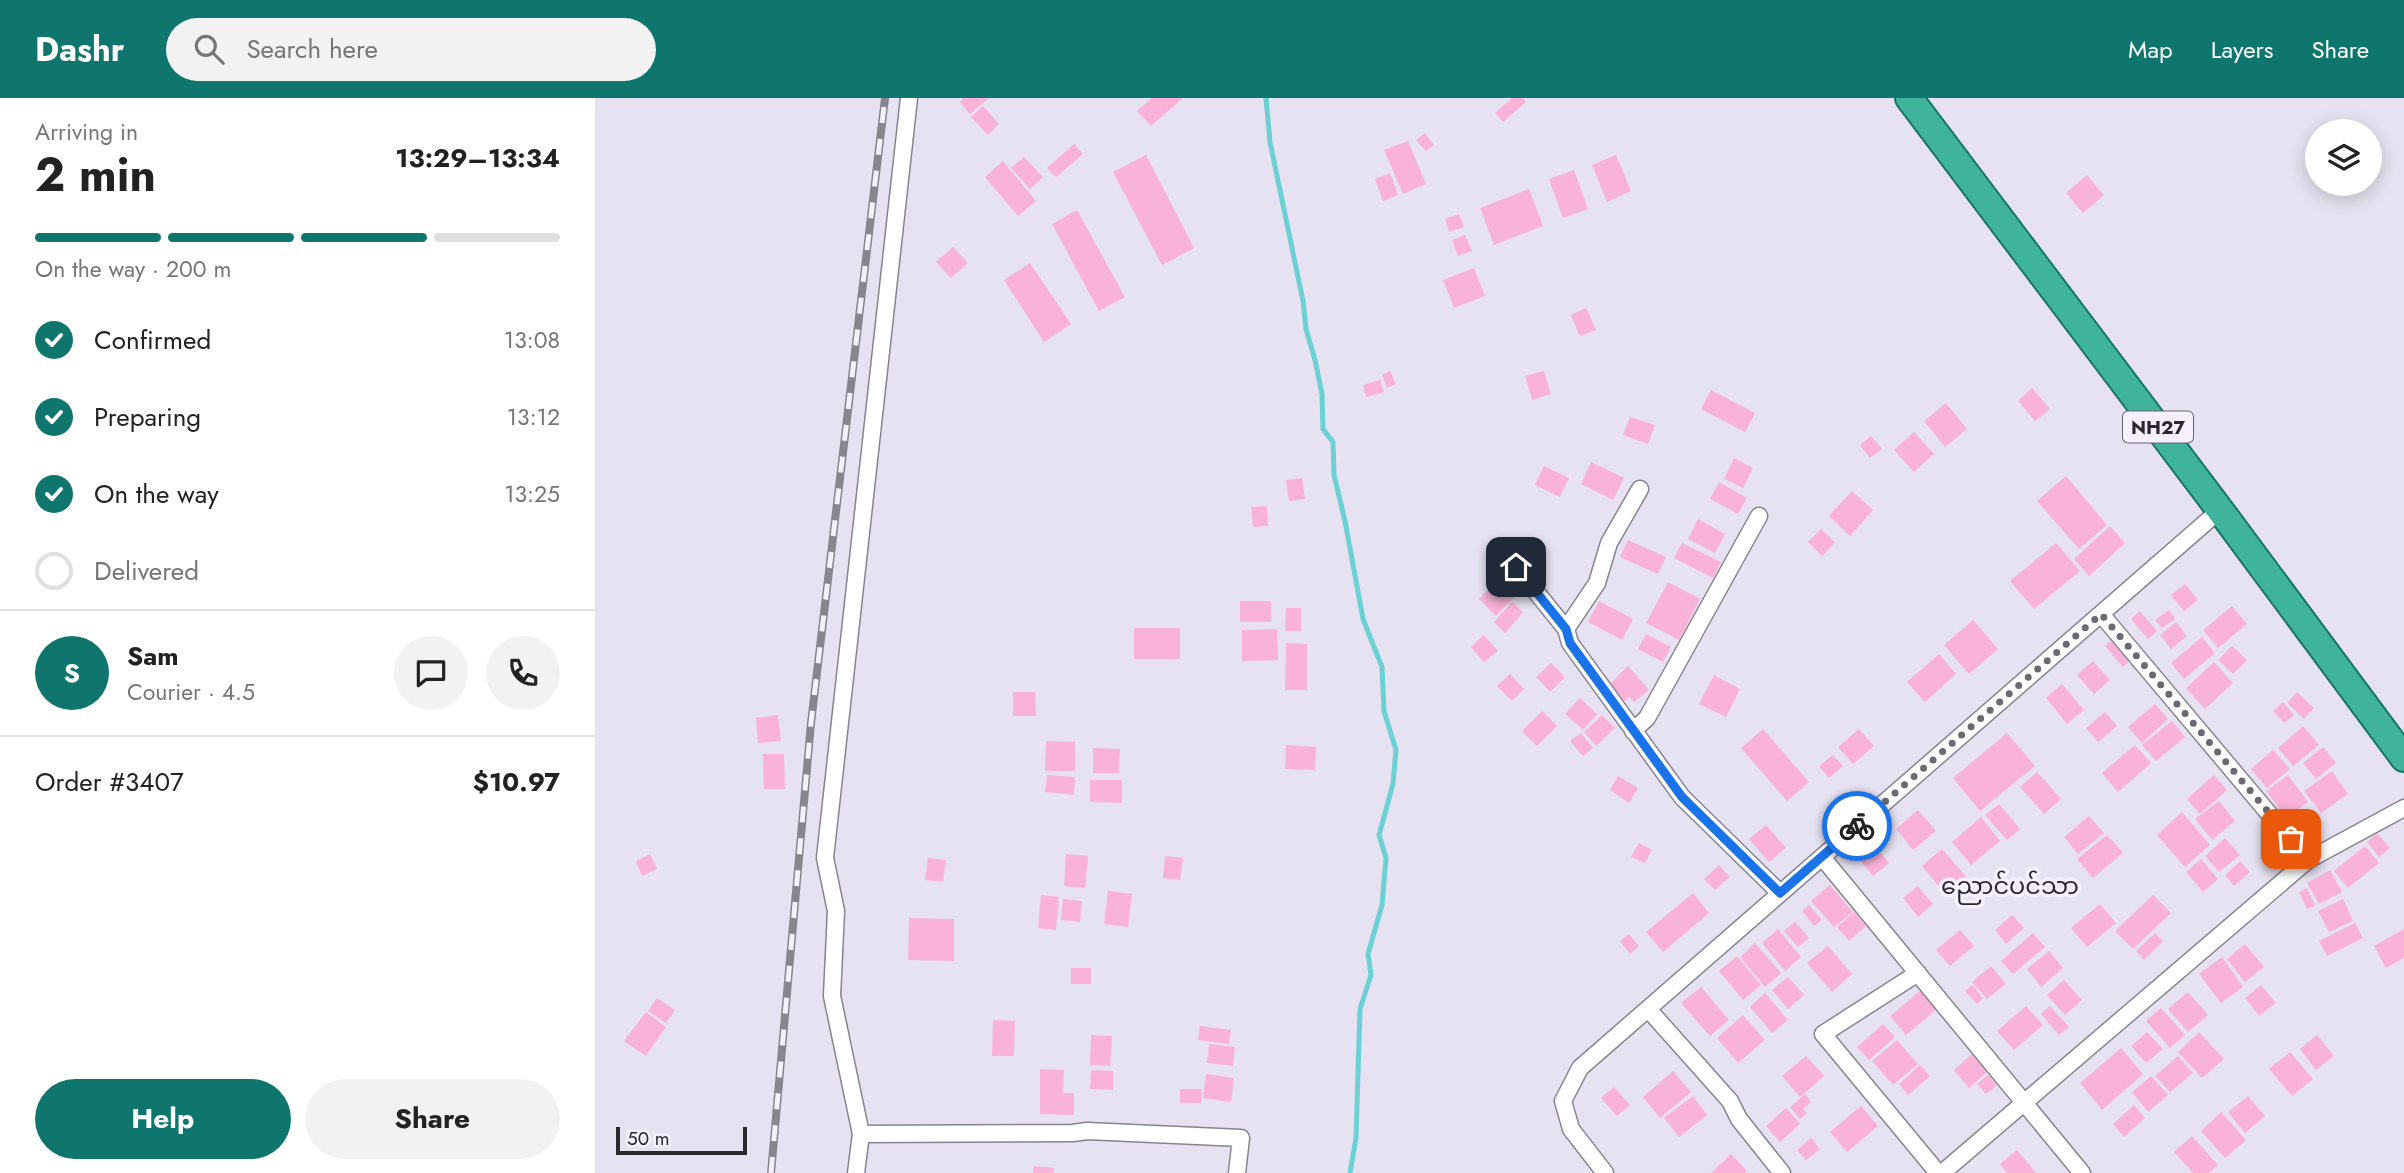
<!DOCTYPE html>
<html lang="en">
<head>
<meta charset="utf-8">
<style>
	:root { --surface:#fff; --page:#f2f2f2; --text:#222; --muted:#767676; --line:#e0e0e0; --accent:#0f766e }
	body { margin:0; font-family:Jost,"Noto Sans Myanmar",sans-serif; background:var(--page); color:var(--text); height:100vh; display:flex; flex-direction:column; font-size:26px; white-space:nowrap }
	* { box-sizing:border-box; margin:0 }
	p { font-size:23px; color:var(--muted) }
	.icon { flex:none; width:38px; height:38px; fill:none; stroke:currentColor; stroke-width:2; stroke-linecap:round; stroke-linejoin:round }
	.map { position:relative; flex:1; overflow:hidden }
	.details { display:flex; flex-direction:column; background:var(--surface); width:595px }
	.details>* { flex:none }
	.buttons { position:absolute; left:1710px; top:21px; display:grid; gap:14px }
	.buttons a { display:grid; place-items:center; width:77px; height:77px; border-radius:50%; background:var(--surface); box-shadow:0 4px 18px #0003; font-size:35px }
	.scale { position:absolute; left:21px; bottom:18px; width:131px; box-sizing:border-box; padding-left:7px; border:4px solid #2a282d; border-top:0; font-size:19px; line-height:24px; white-space:nowrap; color:#2a282d; -webkit-text-stroke:5px #f5effe; paint-order:stroke }
	.pin { position:absolute; display:grid; place-items:center; width:60px; height:60px; color:#fff; margin:-30px; border-radius:14px; box-shadow:0 4px 10px #0006 }
	.courier { position:absolute; display:grid; place-items:center; width:70px; height:70px; margin:-35px; border:5px solid #1a73e8; border-radius:50%; background:#fff; color:#222; box-shadow:0 2px 9px #0007 }
	.summary em { font-style:normal; font-weight:700 }
	.summary div { display:flex; flex-direction:column-reverse }
	.summary { display:flex; align-items:center; justify-content:space-between; height:119px; padding:0 35px }
	h1 { font-size:46px; font-weight:700; line-height:52px }
	.bar { display:grid; grid-template-columns:repeat(4,1fr); gap:10px 7px; align-content:center; height:84px; padding:0 35px }
	.bar i { height:9px; border-radius:5px; background:var(--line) }
	.bar .active { background:var(--accent) }
	.bar p { grid-column:span 4 }
	.line { display:flex; align-items:center; gap:18px; padding:0 35px; border-top:2px solid var(--line) }
	.line div { flex:1 }
	.round { display:grid; place-items:center; flex:none; width:74px; height:74px; border-radius:37px; background:var(--page) }
	ol { padding:0 35px; list-style:none }
	li { display:flex; align-items:center; gap:21px; height:77px }
	li p { margin-inline-start:auto }
	li .icon { padding:7px; border-radius:50%; background:var(--accent); color:#fff; stroke-width:4 }
	li:last-child { color:var(--muted) }
	li i { width:38px; height:38px; border:4px solid var(--line); border-radius:50% }
	.cta { display:flex; gap:14px; margin-top:auto; padding:14px 35px }
	.cta a { flex:1; height:80px; border-radius:42px; background:var(--accent); color:#fff; font-size:28px; font-weight:700; line-height:80px; text-align:center }
	.cta a+a { background:var(--page); color:var(--text) }
	header { display:flex; align-items:center; gap:42px; box-sizing:border-box; height:98px; padding:0 35px; background:var(--accent); color:#fff }
	header strong { font-size:33px }
	nav { display:flex; gap:38px; margin-inline-start:auto; font-size:24px }
	.search { width:490px; height:63px; background:var(--page); display:flex; align-items:center; gap:18px; box-sizing:border-box; padding:0 24px; border-radius:38px; color:var(--muted); font-size:26px }
	main { display:flex; flex:1; min-height:0 }
	.map>svg:first-child { display:block }
	.lines { fill:none; stroke-linecap:round; stroke-linejoin:round }
	.stream { stroke:#6bd1d3; stroke-width:5 }
	.building { fill:#f9b2d8 }
	.minor-casing { stroke:#888391; stroke-width:19 }
	.trunk-casing { stroke:#197665; stroke-width:30 }
	.minor { stroke:#fff; stroke-width:16 }
	.trunk { stroke:#40b39c; stroke-width:26 }
	.rail-casing { stroke:#88858e; stroke-width:8 }
	.rail { stroke:#f5effe; stroke-width:5; stroke-dasharray:16; stroke-linecap:butt }
	.done { stroke:#6c6972; stroke-width:7; stroke-dasharray:0 12.6 }
	.route { stroke:#1a73e8; stroke-width:9 }
	.labels { text-anchor:middle; stroke-width:7; stroke-linejoin:round; paint-order:stroke }
	.shield { fill:#f5effe; stroke:#67646c; stroke-width:2 }
	.shield-label { font-size:19px; font-weight:bold; fill:#2a282d }
	.quarter-label { font-size:24px; fill:#2a282d; stroke:#f5effe }
</style>
</head>
<body>
<header>
<strong>Dashr</strong>
<div class="search"><svg class="icon" aria-label="search" viewBox="0 0 24 24"><circle cx="10" cy="10" r="6"/><path d="M15 15l6 6"/></svg>Search here</div>
<nav><a>Map</a><a>Layers</a><a>Share</a></nav>
</header>
<main>
<section class="details">
<div class="summary"><div><h1>2 min</h1><p>Arriving in</p></div><em>13:29–13:34</em></div>
<div class="bar"><i class="active"></i><i class="active"></i><i class="active"></i><i></i><p>On the way · 200 m</p></div>
<ol>
<li><svg class="icon" aria-label="check" viewBox="0 0 24 24"><path d="M5 12l5 5 9-10"/></svg>Confirmed<p>13:08</p></li>
<li><svg class="icon" aria-label="check" viewBox="0 0 24 24"><path d="M5 12l5 5 9-10"/></svg>Preparing<p>13:12</p></li>
<li><svg class="icon" aria-label="check" viewBox="0 0 24 24"><path d="M5 12l5 5 9-10"/></svg>On the way<p>13:25</p></li>
<li><i></i>Delivered</li>
</ol>
<div class="line" style="height:126px"><b class="round" style="background:var(--accent);color:#fff">S</b><div><b>Sam</b><p>Courier · 4.5</p></div><a class="round"><svg class="icon" aria-label="chat" viewBox="0 0 24 24"><path d="M4 5h16v11H9l-5 4z"/></svg></a><a class="round"><svg class="icon" aria-label="phone" viewBox="0 0 24 24"><path d="M5 4h4l2 5-3 2q2 4 5 5l2-3 5 2v4C11 20 4 13 5 4z"/></svg></a></div>
<div class="line" style="height:91px"><div>Order #3407</div><b>$10.97</b></div>
<div class="cta"><a>Help</a><a>Share</a></div>
</section>
<div class="map">
<svg width="1809" height="1075" viewBox="0 0 1809 1075">
	<rect width="100%" height="100%" fill="#e7e2f1"/>
	<g class="lines">
		<path class="stream" d="M671,0L675,44L708,203L711,231L720,262L727,296L728,331L738,344L739,377L750,423L768,521L787,569L789,613L801,652L798,686L784,737L791,760L787,807L773,856L776,877L765,911L761,1040L755,1075"/>
	</g>
	<path class="building" d="M369,0H394L375,16L365,4Z
		M557,0H588L556,28L542,13Z
		M917,0H928L931,4L908,24L900,15Z
		M388,8L404,26L393,37L376,19Z
		M830,35L839,47L831,53L821,42Z
		M813,43L831,86L808,96L789,52Z
		M479,46L488,56L461,79L452,70Z
		M551,57L599,150L567,167L518,74Z
		M1021,57L1036,93L1012,104L997,67Z
		M429,59L448,79L435,91L416,70Z
		M408,63L441,103L423,118L390,79Z
		M979,72L993,111L968,120L954,81Z
		M795,75L803,97L788,103L780,81Z
		M1492,77L1509,97L1488,115L1471,95Z
		M934,91L948,128L899,147L885,110Z
		M482,112L530,199L504,213L457,126Z
		M864,116L869,129L854,134L850,121Z
		M870,137L877,153L863,158L857,142Z
		M358,149L373,165L356,180L341,164Z
		M435,165L476,226L449,244L409,182Z
		M879,170L890,198L859,210L848,182Z
		M991,210L1001,232L985,238L976,217Z
		M795,273L801,286L792,290L787,277Z
		M949,273L956,296L937,302L930,278Z
		M785,282L789,294L771,299L768,287Z
		M1437,290L1455,311L1440,323L1423,303Z
		M1116,292L1160,315L1150,334L1106,311Z
		M1351,305L1372,331L1350,349L1329,323Z
		M1035,319L1060,327L1053,346L1028,337Z
		M1319,334L1339,356L1319,374L1299,352Z
		M1276,338L1287,351L1275,360L1265,347Z
		M1139,360L1158,370L1148,390L1129,381Z
		M996,364L1029,380L1018,402L986,386Z
		M949,368L974,380L965,399L940,387Z
		M1471,378L1512,427L1484,451L1442,403Z
		M707,380L710,401L694,403L691,382Z
		M1124,384L1152,400L1143,416L1115,401Z
		M1257,393L1278,412L1255,438L1234,418Z
		M672,408L673,428L658,429L656,409Z
		M1103,421L1130,436L1120,455L1093,441Z
		M1515,428L1530,445L1494,478L1479,461Z
		M1226,431L1240,444L1227,458L1213,444Z
		M1033,442L1071,459L1063,476L1025,459Z
		M1087,445L1126,464L1118,480L1079,460Z
		M1461,445L1485,473L1439,511L1415,483Z
		M904,481L921,497L901,518L884,501Z
		M1073,484L1105,501L1084,542L1051,525Z
		M1590,486L1603,502L1589,513L1576,497Z
		M645,503H676V524H645Z
		M1004,503L1038,521L1027,542L993,524Z
		M917,504L928,514L910,535L899,524Z
		M1637,508L1652,526L1623,550L1608,532Z
		M691,510H706V533H690Z
		M1574,512L1580,521L1567,530L1560,522Z
		M1545,513L1562,533L1553,541L1536,521Z
		M1378,522L1403,551L1374,576L1349,547Z
		M1581,524L1592,538L1576,551L1565,537Z
		M539,530H585V561H539Z
		M682,531L683,562L647,563V532Z
		M1051,536L1076,549L1068,564L1043,551Z
		M889,537L903,553L889,564L876,549Z
		M1521,538L1539,559L1528,569L1510,548Z
		M1607,539L1620,555L1589,581L1576,565Z
		M691,545L712,546V592H690Z
		M1637,548L1652,562L1638,576L1623,562Z
		M1344,556L1361,576L1330,604L1312,584Z
		M1498,563L1515,582L1499,596L1482,577Z
		M1619,564L1638,585L1610,611L1591,590Z
		M956,565L970,579L955,594L941,579Z
		M1033,568L1054,592L1039,604L1034,599L1029,603L1015,586Z
		M915,576L929,591L917,603L902,588Z
		M1119,577L1145,591L1131,619L1104,606Z
		M1467,586L1489,612L1472,626L1451,600Z
		M418,594H440L441,618H418Z
		M1702,594L1719,610L1709,621L1692,605Z
		M985,600L1002,616L988,632L970,616Z
		M1688,604L1699,617L1689,625L1678,613Z
		M1560,606L1573,621L1547,645L1533,629Z
		M947,613L962,628L942,648L927,633Z
		M1510,614L1522,628L1503,644L1491,630Z
		M183,617L186,643L163,645L161,620Z
		M1007,617L1020,630L1001,648L989,634Z
		M1577,623L1590,639L1561,663L1547,647Z
		M1708,628L1724,647L1698,668L1683,650Z
		M1168,631L1214,684L1192,703L1146,650Z
		M1264,631L1279,648L1258,666L1243,649Z
		M986,635L998,650L988,658L975,643Z
		M1412,635L1440,668L1385,713L1358,680Z
		M451,643L480,644V673H450Z
		M691,647L721,649L720,672L690,671Z
		M1540,647L1556,665L1523,694L1507,675Z
		M1728,649L1741,665L1721,681L1708,665Z
		M498,650L525,651L524,675H498Z
		M1678,652L1695,671L1672,690L1656,671Z
		M168,656H189L190,691H169Z
		M1238,657L1248,668L1234,680L1224,668Z
		M1737,673L1753,696L1726,715L1709,693Z
		M1442,674L1466,701L1449,716L1425,689Z
		M452,677L480,679L479,697L450,694Z
		M1619,677L1632,692L1605,716L1592,701Z
		M1693,677L1713,704L1691,720L1671,693Z
		M1023,678L1043,690L1034,705L1015,692Z
		M495,682H527V705L495,704Z
		M1624,703L1640,723L1617,742L1600,721Z
		M1404,706L1425,731L1412,742L1390,717Z
		M1323,712L1341,733L1318,752L1301,731Z
		M1587,714L1615,747L1590,769L1562,737Z
		M1494,718L1509,735L1483,756L1469,739Z
		M1386,719L1405,743L1376,767L1357,744Z
		M1171,727L1191,750L1174,764L1154,741Z
		M1782,735L1795,750L1784,759L1772,744Z
		M1512,737L1528,755L1498,780L1482,761Z
		M1630,740L1645,757L1624,774L1610,758Z
		M1044,745L1057,752L1050,765L1036,759Z
		M1280,748L1294,765L1278,778L1264,761Z
		M1770,748L1784,765L1753,790L1739,773Z
		M1347,751L1374,782L1353,799L1327,768Z
		M55,756L62,771L47,778L41,763Z
		M471,756L493,758L490,790L469,788Z
		M570,758L588,760L585,782L568,780Z
		M333,760L351,762L348,784L330,782Z
		M1606,761L1623,781L1608,794L1591,774Z
		M1645,763L1655,774L1639,788L1630,777Z
		M1124,767L1135,779L1120,792L1109,781Z
		M1735,772L1747,794L1724,806L1712,785Z
		M1235,787L1258,814L1239,829L1216,803Z
		M1323,788L1338,806L1323,819L1308,800Z
		M1712,790L1720,808L1712,811L1704,794Z
		M513,793L537,796L533,829L509,826Z
		M1098,795L1114,815L1068,854L1051,834Z
		M446,797L464,799L461,832L443,830Z
		M1558,797L1576,815L1538,851L1520,833Z
		M468,801L487,803L485,824L466,822Z
		M1748,801L1758,823L1734,834L1723,813Z
		M1505,806L1521,825L1492,849L1476,830Z
		M1214,807L1227,822L1219,828L1207,813Z
		M1259,814L1271,828L1254,843L1242,829Z
		M1417,817L1429,830L1411,846L1400,832Z
		M314,820L359,821V863L313,862Z
		M1200,824L1214,840L1203,849L1189,833Z
		M1760,825L1768,840L1732,858L1724,843Z
		M1183,831L1206,859L1190,873L1167,845Z
		M1809,831V860L1791,870L1779,848Z
		M1365,832L1379,848L1355,868L1341,852Z
		M1438,835L1450,849L1418,876L1406,863Z
		M1560,835L1568,843L1549,862L1541,853Z
		M1034,836L1044,848L1035,856L1025,843Z
		M1160,845L1186,875L1170,889L1145,859Z
		M1650,846L1669,869L1650,884L1632,861Z
		M1233,848L1257,876L1237,894L1212,865Z
		M1454,853L1468,870L1446,889L1432,871Z
		M1142,858L1166,887L1148,902L1124,873Z
		M1627,859L1648,889L1626,905L1604,876Z
		M1396,868L1411,886L1392,901L1377,884Z
		M476,870H496V886H476Z
		M1193,879L1209,897L1193,911L1177,892Z
		M1469,882L1487,902L1470,917L1452,897Z
		M1377,887L1388,900L1382,906L1370,893Z
		M1666,887L1681,905L1664,918L1650,900Z
		M1106,889L1134,922L1115,938L1086,905Z
		M1325,893L1341,912L1311,937L1295,918Z
		M1593,894L1613,917L1593,934L1573,911Z
		M1170,895L1193,922L1177,935L1155,909Z
		M62,900L80,912L71,925L53,913Z
		M1431,908L1448,927L1419,952L1402,933Z
		M1455,908L1474,929L1464,937L1446,916Z
		M1566,910L1590,937L1575,950L1551,923Z
		M51,914L71,929L51,958L29,943Z
		M1148,917L1170,942L1143,965L1122,940Z
		M398,922L420,923L419,958H397Z
		M1288,926L1300,939L1274,962L1262,949Z
		M605,928L636,932L634,946L603,942Z
		M1552,934L1568,951L1551,965L1536,948Z
		M1604,934L1629,961L1607,980L1583,954Z
		M496,937L517,938L515,968L495,967Z
		M1722,937L1739,958L1721,972L1705,951Z
		M1302,942L1323,966L1298,987L1277,963Z
		M614,946L640,949L638,968L612,965Z
		M1526,950L1548,976L1507,1012L1485,985Z
		M1695,954L1718,981L1697,998L1674,971Z
		M1377,956L1392,974L1374,990L1359,972Z
		M1211,958L1229,978L1205,999L1187,978Z
		M1583,958L1598,975L1575,994L1560,978Z
		M1325,967L1335,978L1313,997L1304,986Z
		M445,971L469,972L468,995H479V1017L445,1016Z
		M496,972L518,973V992L495,991Z
		M1078,973L1096,994L1065,1020L1048,999Z
		M611,976L639,980L636,1004L608,1000Z
		M1393,977L1402,987L1391,996L1382,986Z
		M1556,978L1573,997L1553,1014L1537,994Z
		M1019,989L1035,1007L1022,1018L1006,1000Z
		M585,991H607L606,1005H585Z
		M1210,996L1216,1004L1208,1011L1212,1015L1205,1021L1195,1009Z
		M1098,998L1112,1017L1084,1039L1069,1020Z
		M1653,998L1670,1018L1650,1035L1633,1014Z
		M1539,1007L1550,1020L1529,1039L1518,1026Z
		M1266,1008L1283,1028L1252,1054L1235,1034Z
		M1191,1010L1205,1026L1185,1044L1171,1028Z
		M1626,1014L1651,1042L1630,1060L1606,1033Z
		M1597,1038L1623,1067L1614,1075H1598L1579,1054Z
		M1216,1040L1225,1051L1211,1062L1202,1052Z
		M1422,1052L1441,1075H1412L1405,1066Z
		M1136,1056L1152,1073L1150,1075H1116Z
		M439,1068L459,1070L458,1075H438Z"/>
	<g class="lines">
		<defs>
			<path id="minor" d="M921,469L971,531L975,545L1087,699L1185,795
				M1506,516L1713,762
				M971,531L1002,485L1014,445L1045,391
				M1038,633L1052,620L1164,418
				M1227,759L1487,1075
				M1323,875L1228,936L1343,1075
				M1053,911L1135,1003L1144,1021L1187,1075
				M266,1036L478,1035L492,1033L646,1040L642,1075
				M261,1075L266,1036L237,898L241,813L230,760L314,0
				M1010,1075L976,1031L968,1003L985,970L1625,412
				M1347,1075L1713,762L1809,710"/>
			<path id="trunk" d="M1314,0L1625,412L1809,660"/>
		</defs>
		<use href="#minor" class="minor-casing"/>
		<use href="#trunk" class="trunk-casing"/>
		<use href="#minor" class="minor"/>
		<use href="#trunk" class="trunk"/>
		<defs>
			<path id="rail" d="M176,1075L216,625L290,0"/>
		</defs>
		<use href="#rail" class="rail-casing"/>
		<use href="#rail" class="rail"/>
	</g>
	<g class="lines">
		<path class="done" d="M1262,728L1506,516L1696,741"/>
		<path class="route" d="M921,469L971,531L975,545L1087,699L1185,795L1262,728"/>
	</g>
	<g class="labels">
		<rect class="shield" x="1528" y="313.5" width="70" height="31" rx="5"/>
		<g class="shield-label">
			<text x="1563" y="336">NH27</text>
		</g>
		<g class="quarter-label">
			<text x="1415" y="796">ညောင်ပင်သာ</text>
		</g>
	</g>
</svg>
<div class="buttons">
<a><svg class="icon" aria-label="layers" viewBox="0 0 24 24"><path d="M12 4l9 5-9 5-9-5zM3 14l9 5 9-5"/></svg></a>
</div>
<div class="scale">50 m</div>
<div class="pin" style="left:1696px;top:741px;background:#ea580c"><svg class="icon" aria-label="bag" viewBox="0 0 24 24"><path d="M5 8h14l-1 12H6zM9 8a3 3 0 0 1 6 0"/></svg></div>
<div class="pin" style="left:921px;top:469px;background:#1f2937"><svg class="icon" aria-label="home" viewBox="0 0 24 24"><path d="M3 11l9-7 9 7M6 9v11h12V9"/></svg></div>
<div class="courier" style="left:1262px;top:728px"><svg class="icon" aria-label="bike" viewBox="0 0 24 24"><circle cx="6" cy="16" r="4"/><circle cx="18" cy="16" r="4"/><path d="M6 16l4-8h5l3 8M10 8l3 8H6M13 5h3"/></svg></div>
</div>
</main>
</body>
</html>
